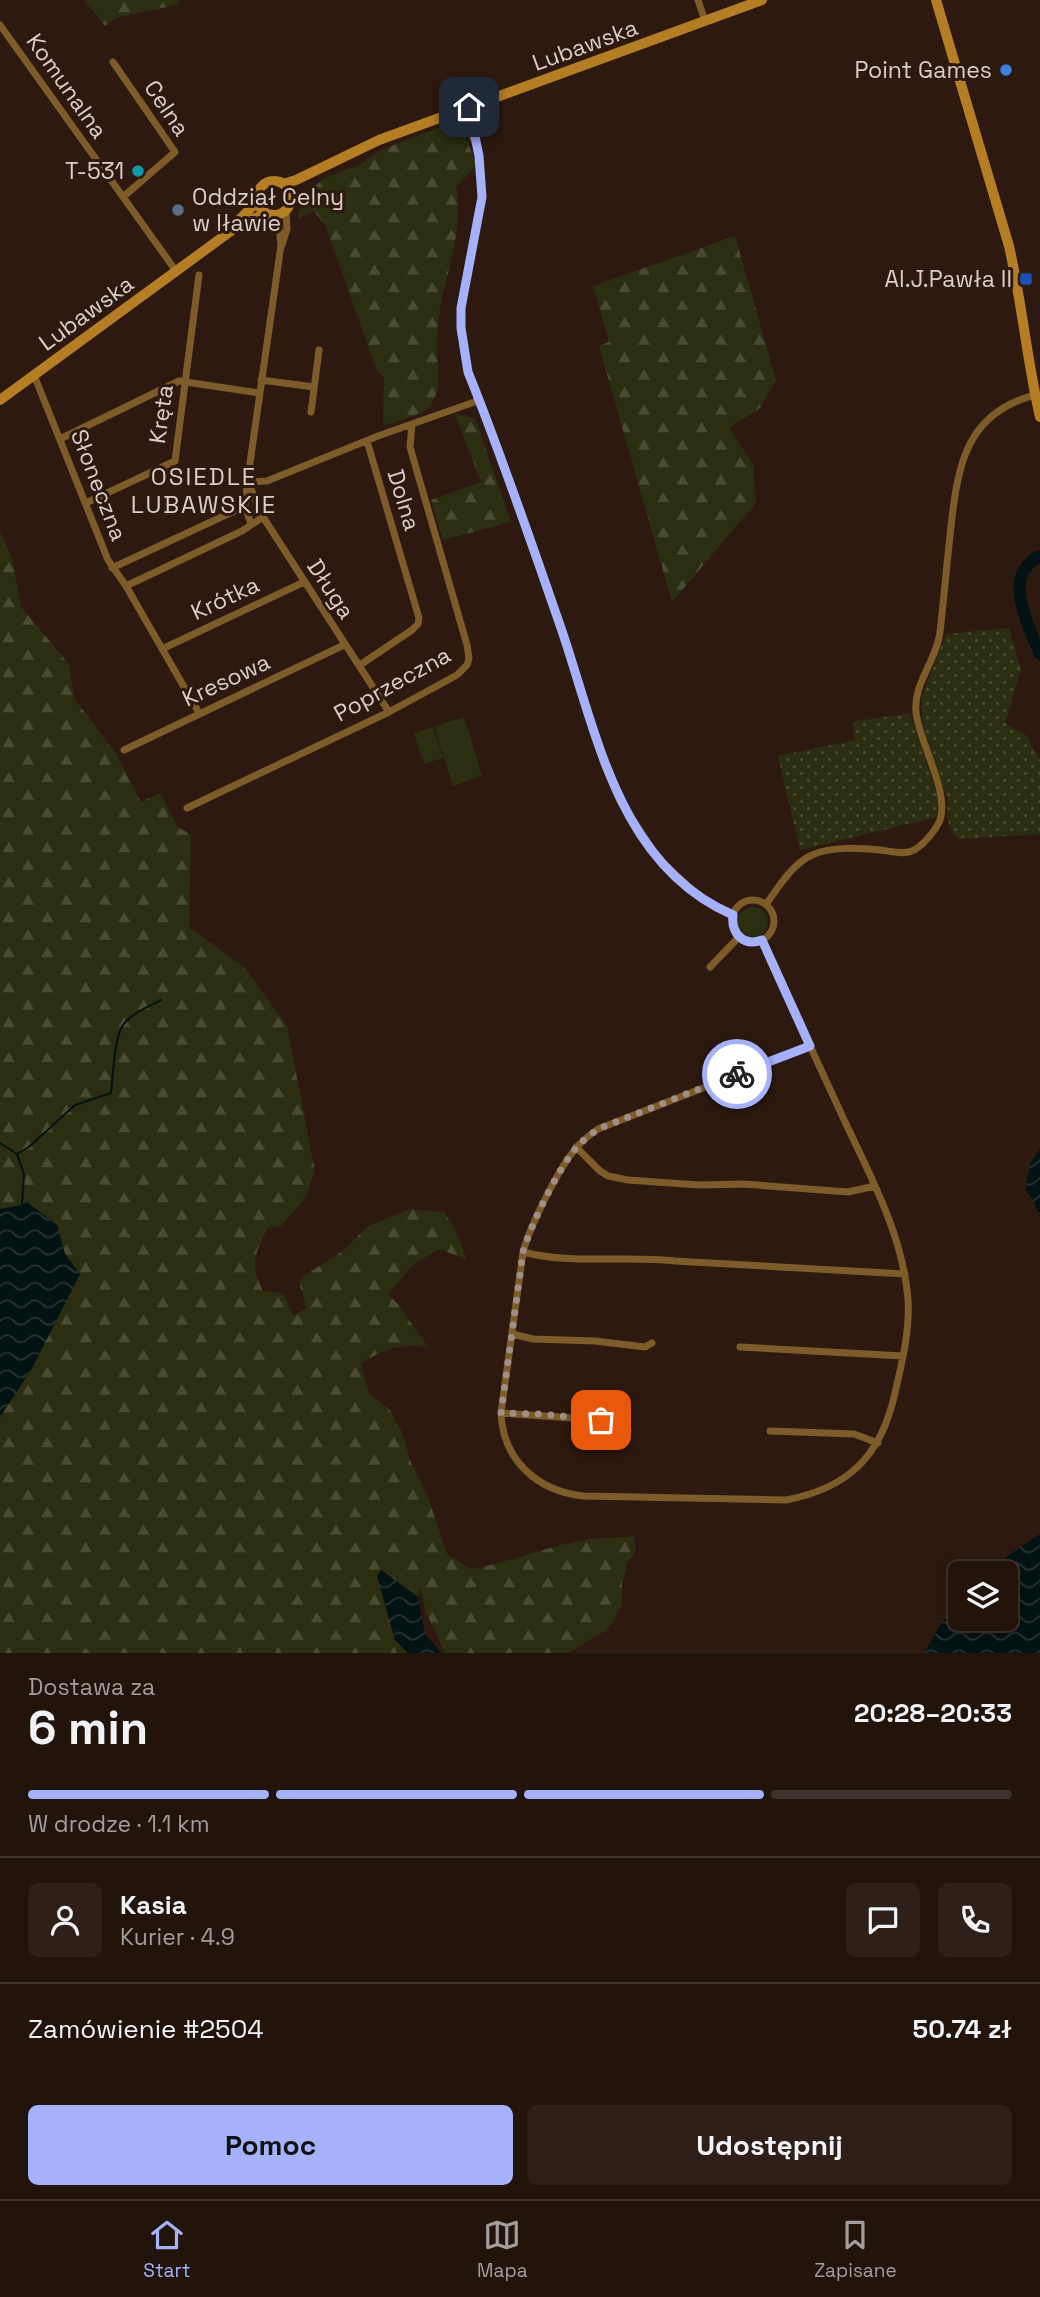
<!DOCTYPE html>
<html lang="pl">
<head>
<meta charset="utf-8">
<style>
	:root { --surface:#22130b; --page:#2e2019; --text:#f1f3f6; --muted:#a29e9d; --line:#3f322c; --accent:#a6b1fc }
	body { margin:0; font-family:"Space Grotesk",sans-serif; background:var(--page); color:var(--text); height:100vh; display:flex; flex-direction:column; font-size:26px; white-space:nowrap }
	* { box-sizing:border-box; margin:0 }
	p { font-size:23px; color:var(--muted) }
	.icon { flex:none; width:38px; height:38px; fill:none; stroke:currentColor; stroke-width:2; stroke-linecap:round; stroke-linejoin:round }
	.map { position:relative; height:1653px; overflow:hidden }
	.details { display:flex; flex-direction:column; background:var(--surface); flex:1 }
	.details>* { flex:none }
	.tools { position:absolute; left:948px; top:1561px; display:grid; gap:14px }
	.tools a { display:grid; place-items:center; width:70px; height:70px; border-radius:10px; background:var(--surface); box-shadow:0 4px 18px #0003,0 0 0 2px var(--line); font-size:35px }
	.pin { position:absolute; display:grid; place-items:center; width:60px; height:60px; color:#fff; margin:-30px; border-radius:14px; box-shadow:0 4px 10px #0006 }
	.courier { position:absolute; display:grid; place-items:center; width:70px; height:70px; margin:-35px; border:5px solid #a6b1fc; border-radius:50%; background:#fff; color:#222; box-shadow:0 2px 9px #0007 }
	.summary em { font-style:normal; font-weight:700 }
	.summary div { display:flex; flex-direction:column-reverse }
	.summary { display:flex; align-items:center; justify-content:space-between; height:119px; padding:0 28px }
	h1 { font-size:46px; font-weight:700; line-height:52px }
	.bar { display:grid; grid-template-columns:repeat(4,1fr); gap:10px 7px; align-content:center; height:84px; padding:0 28px }
	.bar i { height:9px; border-radius:5px; background:var(--line) }
	.bar .selected { background:var(--accent) }
	.bar p { grid-column:span 4 }
	.line { display:flex; align-items:center; gap:18px; padding:0 28px; border-top:2px solid var(--line) }
	.line div { flex:1 }
	.round { display:grid; place-items:center; flex:none; width:74px; height:74px; border-radius:10px; background:var(--page) }
	.button { display:flex; gap:14px; margin-top:auto; padding:14px 28px }
	.button a { flex:1; height:80px; border-radius:10px; background:var(--accent); color:#111; font-size:28px; font-weight:700; line-height:80px; text-align:center }
	.button a+a { background:var(--page); color:var(--text) }
	.tab-bar { display:flex; justify-content:space-around; align-items:center; height:98px; border-top:2px solid var(--line); background:var(--surface); font-size:19px; color:var(--muted) }
	.tab-bar a { display:grid; justify-items:center; gap:4px }
	.tab-bar .selected { color:var(--accent) }
	.map>svg:first-child { display:block }
	.grass { fill:#2b2e11 }
	.forest { fill:url(#forest-firs) }
	.park { fill:url(#park-dots) }
	.water { fill:url(#water-waves) }
	.lines { fill:none; stroke-linecap:round; stroke-linejoin:round }
	.stream { stroke:#031213; stroke-width:2 }
	.river { stroke:#031213; stroke-width:12 }
	.minor { stroke:#7e5c2a; stroke-width:7 }
	.secondary { stroke:#b57e25; stroke-width:10 }
	.done { stroke:#9f8f87; stroke-width:7; stroke-dasharray:0 12.6 }
	.route { stroke:#a6b1fc; stroke-width:9 }
	.shop-dot { fill:#3f7fe0; stroke:#2d190f; stroke-width:2.5 }
	.culture-dot { fill:#0f9aa8; stroke:#2d190f; stroke-width:2.5 }
	.service-dot { fill:#5c6f8a; stroke:#2d190f; stroke-width:2.5 }
	.transit-dot { fill:#1a4fb4; stroke:#2d190f; stroke-width:2.5 }
	.labels { text-anchor:middle; stroke-width:6; stroke-linejoin:round; paint-order:stroke }
	.street-label { font-size:23px; fill:#dccec7; stroke:#2d190f }
	.poi-label { font-size:23px; fill:#dccec7; stroke:#2d190f; text-anchor:end }
	.neighbourhood-label { font-size:24px; letter-spacing:2px; fill:#dccec7; stroke:#2d190f }
</style>
</head>
<body>
<div class="map">
<svg width="1040" height="1653" viewBox="0 0 1040 1653">
	<defs>
		<pattern id="forest-firs" width="22" height="20" patternUnits="userSpaceOnUse" patternTransform="scale(1.75)"><rect width="22" height="20" fill="#2b2e11"/><path d="M5 1l3.5 6h-7zM16 11l3.5 6h-7z" fill="#494b32"/></pattern>
		<pattern id="park-dots" width="8" height="8" patternUnits="userSpaceOnUse" patternTransform="scale(1.75)"><rect width="8" height="8" fill="#2b2e11"/><path d="M2 2h.1M6 6h.1" fill="none" stroke="#494b32" stroke-width="1.8" stroke-linecap="round"/></pattern>
		<pattern id="water-waves" width="16" height="10" patternUnits="userSpaceOnUse" patternTransform="scale(1.75)"><rect width="16" height="10" fill="#031213"/><path d="M0 5q4-4 8 0t8 0" fill="none" stroke="#273334"/></pattern>
	</defs>
	<rect width="100%" height="100%" fill="#2d190f"/>
	<path class="grass" d="M464,717L482,776L453,786L434,726Z
		M433,727L443,758L424,764L414,733Z
		M738 922a15 15 0 1 1 30 0a15 15 0 1 1-30 0Z"/>
	<path class="forest" d="M84,0H178L180,4L116,18L105,26Z
		M446,125L463,131L477,165L456,187C466,242 437,287 437,341C436,363 445,390 428,408C421,415 394,422 383,426L384,377L377,371L325,225L314,211L297,219L307,191L327,177L361,164L381,150Z
		M735,236L776,380L760,408L729,428L753,464L756,503L672,602L599,346L609,342L593,286Z
		M455,414L475,418L511,522L443,540L431,500L481,482Z
		M0,532L12,557L21,607L69,664L74,698L117,755L141,802L160,793L178,827L191,835L189,927L244,967L287,1026L315,1171L305,1198L281,1226L268,1228C255,1253 249,1264 263,1291L283,1293L293,1316L307,1308L300,1287L301,1278L344,1250L367,1227L409,1209L444,1212L456,1231L467,1260L439,1249L414,1264L388,1294L398,1304L428,1347C398,1344 385,1348 361,1364L369,1394L390,1410L403,1434L409,1458L429,1500L447,1554L471,1569C508,1563 542,1548 579,1541C597,1537 616,1538 634,1536L636,1551L628,1562L622,1583V1605L612,1624L603,1632L568,1653H445L426,1612L420,1587L418,1597L381,1570L377,1576L395,1640L408,1653H0V1417L31,1370L80,1274L65,1254L57,1225L22,1205L0,1209Z"/>
	<path class="park" d="M1009,628L1021,670L1005,723L1027,736L1040,761V834L958,839L950,829L947,816L948,799L929,751L922,721V695L946,634Z
		M910,713L939,799L937,817L800,850L778,756L855,740L852,722Z"/>
	<path class="water" d="M1040,1149V1219L1034,1202L1025,1189L1030,1164Z
		M27,1202L57,1225L65,1254L80,1274L31,1370L0,1417V1209L22,1205Z
		M1040,1534V1653H924L942,1622L961,1602V1619H1006V1573H988L1002,1560Z
		M381,1570L418,1597L425,1634L441,1653H408L395,1640L377,1576Z"/>
	<g class="lines">
		<path class="stream" d="M0,1143L17,1154
			M22,1205L24,1174L17,1154L29,1147L75,1105L111,1093C113,1077 114,1037 123,1025C132,1013 148,1007 161,1000"/>
		<path class="river" d="M1040,556C1001,575 1028,625 1040,654"/>
		<path class="minor" d="M698,0L705,21
			M0,25L176,271
			M113,62L175,152L123,197
			M477,146L460,111L462,103L469,107L479,156L482,197L461,308V328L468,372L491,430L574,666L604,764L620,801L659,859L702,899L733,915
			M282,245L287,229L286,210
			M34,375L108,560L126,586L199,713
			M261,380L314,387
			M311,412L319,350
			M60,439L179,381L259,393
			M248,482L263,517L389,712
			M248,482L267,481L378,436L480,400
			M86,503L175,461L199,275
			M251,524L245,506L249,470L281,245L279,225L272,215
			M112,568L245,506
			M126,586L242,531L263,517
			M162,649L304,582
			M360,665L412,630L418,624L419,618L367,441
			M124,750L344,645
			M187,808L389,712L457,675L467,665L469,658L467,645L410,447L412,424
			M732 921a21 21 0 1 1 42 0a21 21 0 1 1-42 0Z
			M766,904C779,887 792,864 812,855C832,846 859,848 880,850C890,851 903,855 912,851C922,847 936,830 940,820C950,792 919,743 916,712C913,683 937,660 940,632C944,597 947,562 951,526C958,465 966,413 1035,395
			M762,940C789,1001 818,1063 846,1124C872,1179 903,1237 908,1299C910,1331 902,1362 895,1393C881,1456 849,1488 786,1500L583,1496C538,1491 503,1461 501,1413L523,1252C530,1226 559,1167 577,1147C583,1140 591,1134 598,1129L811,1046
			M710,967L739,937
			M576,1147L600,1171L608,1176L628,1180L699,1185L743,1184L848,1192L875,1186
			M523,1252C572,1265 625,1255 675,1261L905,1274
			M512,1334L533,1339L595,1341L645,1347L652,1343
			M740,1347L903,1356
			M501,1413L601,1420L628,1431
			M770,1431L854,1434L878,1443"/>
		<path class="secondary" d="M936,0L1009,246C1022,303 1027,361 1040,417
			M257 198a17 17 0 1 1 34 0a17 17 0 1 1-34 0Z
			M283,184L296,180L379,140L762,0
			M239,220L258,201
			M0,400L235,228L266,213"/>
	</g>
	<g class="lines">
		<path class="done" d="M601,1420L540,1414L501,1413L523,1252C530,1226 559,1167 577,1147C583,1140 591,1134 598,1129L737,1074"/>
		<path class="route" d="M469,107L479,156L482,197L461,308V328L468,372C502,456 531,542 561,628C597,733 618,865 733,915C731,933 743,947 762,940L810,1046L737,1074"/>
	</g>
	<circle class="shop-dot" cx="1006" cy="70" r="7"/>
	<circle class="culture-dot" cx="138" cy="171" r="7"/>
	<circle class="service-dot" cx="178" cy="210" r="7"/>
	<rect class="transit-dot" x="1019" y="272" width="14" height="14" rx="3.5"/>
	<g class="labels">
		<g class="street-label">
			<text transform="translate(585 45) rotate(-20)" y="8">Lubawska</text>
			<text transform="translate(67 86) rotate(55)" y="8">Komunalna</text>
			<text transform="translate(167 108) rotate(56)" y="8">Celna</text>
			<text transform="translate(86 313) rotate(-36)" y="8">Lubawska</text>
			<text transform="translate(161 414) rotate(-82)" y="8">Kręta</text>
			<text transform="translate(99 485) rotate(69)" y="8">Słoneczna</text>
			<text transform="translate(404 500) rotate(73)" y="8">Dolna</text>
			<text transform="translate(331 589) rotate(57)" y="8">Długa</text>
			<text transform="translate(225 598) rotate(-25)" y="8">Krótka</text>
			<text transform="translate(226 680) rotate(-25)" y="8">Kresowa</text>
			<text transform="translate(392 684) rotate(-29)" y="8">Poprzeczna</text>
		</g>
		<g class="poi-label">
			<text x="992" y="78">Point Games</text>
			<text x="124" y="179">T-531</text>
			<text x="192" y="205" text-anchor="start">Oddział Celny<tspan x="192" dy="26">w Iławie</tspan></text>
			<text x="1012" y="287">Al.J.Pawła II</text>
		</g>
		<g class="neighbourhood-label">
			<text x="204" y="485">OSIEDLE<tspan x="204" dy="28">LUBAWSKIE</tspan></text>
		</g>
	</g>
</svg>
<div class="tools">
<a><svg class="icon" aria-label="layers" viewBox="0 0 24 24"><path d="M12 4l9 5-9 5-9-5zM3 14l9 5 9-5"/></svg></a>
</div>
<div class="pin" style="left:601px;top:1420px;background:#ea580c"><svg class="icon" aria-label="bag" viewBox="0 0 24 24"><path d="M5 8h14l-1 12H6zM9 8a3 3 0 0 1 6 0"/></svg></div>
<div class="pin" style="left:469px;top:107px;background:#1f2937"><svg class="icon" aria-label="home" viewBox="0 0 24 24"><path d="M3 11l9-7 9 7M6 9v11h12V9"/></svg></div>
<div class="courier" style="left:737px;top:1074px"><svg class="icon" aria-label="bike" viewBox="0 0 24 24"><circle cx="6" cy="16" r="4"/><circle cx="18" cy="16" r="4"/><path d="M6 16l4-8h5l3 8M10 8l3 8H6M13 5h3"/></svg></div>
</div>
<section class="details">
<div class="summary"><div><h1>6 min</h1><p>Dostawa za</p></div><em>20:28–20:33</em></div>
<div class="bar"><i class="selected"></i><i class="selected"></i><i class="selected"></i><i></i><p>W drodze · 1.1 km</p></div>
<div class="line" style="height:126px"><a class="round"><svg class="icon" aria-label="person" viewBox="0 0 24 24"><circle cx="12" cy="8" r="4"/><path d="M4 21q1-7 8-7t8 7"/></svg></a><div><b>Kasia</b><p>Kurier · 4.9</p></div><a class="round"><svg class="icon" aria-label="chat" viewBox="0 0 24 24"><path d="M4 5h16v11H9l-5 4z"/></svg></a><a class="round"><svg class="icon" aria-label="phone" viewBox="0 0 24 24"><path d="M5 4h4l2 5-3 2q2 4 5 5l2-3 5 2v4C11 20 4 13 5 4z"/></svg></a></div>
<div class="line" style="height:91px"><div>Zamówienie #2504</div><b>50.74 zł</b></div>
<div class="button"><a>Pomoc</a><a>Udostępnij</a></div>
</section>
<nav class="tab-bar">
<a class="selected"><svg class="icon" aria-label="home" viewBox="0 0 24 24"><path d="M3 11l9-7 9 7M6 9v11h12V9"/></svg>Start</a>
<a><svg class="icon" aria-label="map" viewBox="0 0 24 24"><path d="M3 6l6-2 6 2 6-2v14l-6 2-6-2-6 2zM9 4v14M15 6v14"/></svg>Mapa</a>
<a><svg class="icon" aria-label="saved" viewBox="0 0 24 24"><path d="M7 4h10v16l-5-4-5 4z"/></svg>Zapisane</a>
</nav>
</body>
</html>
